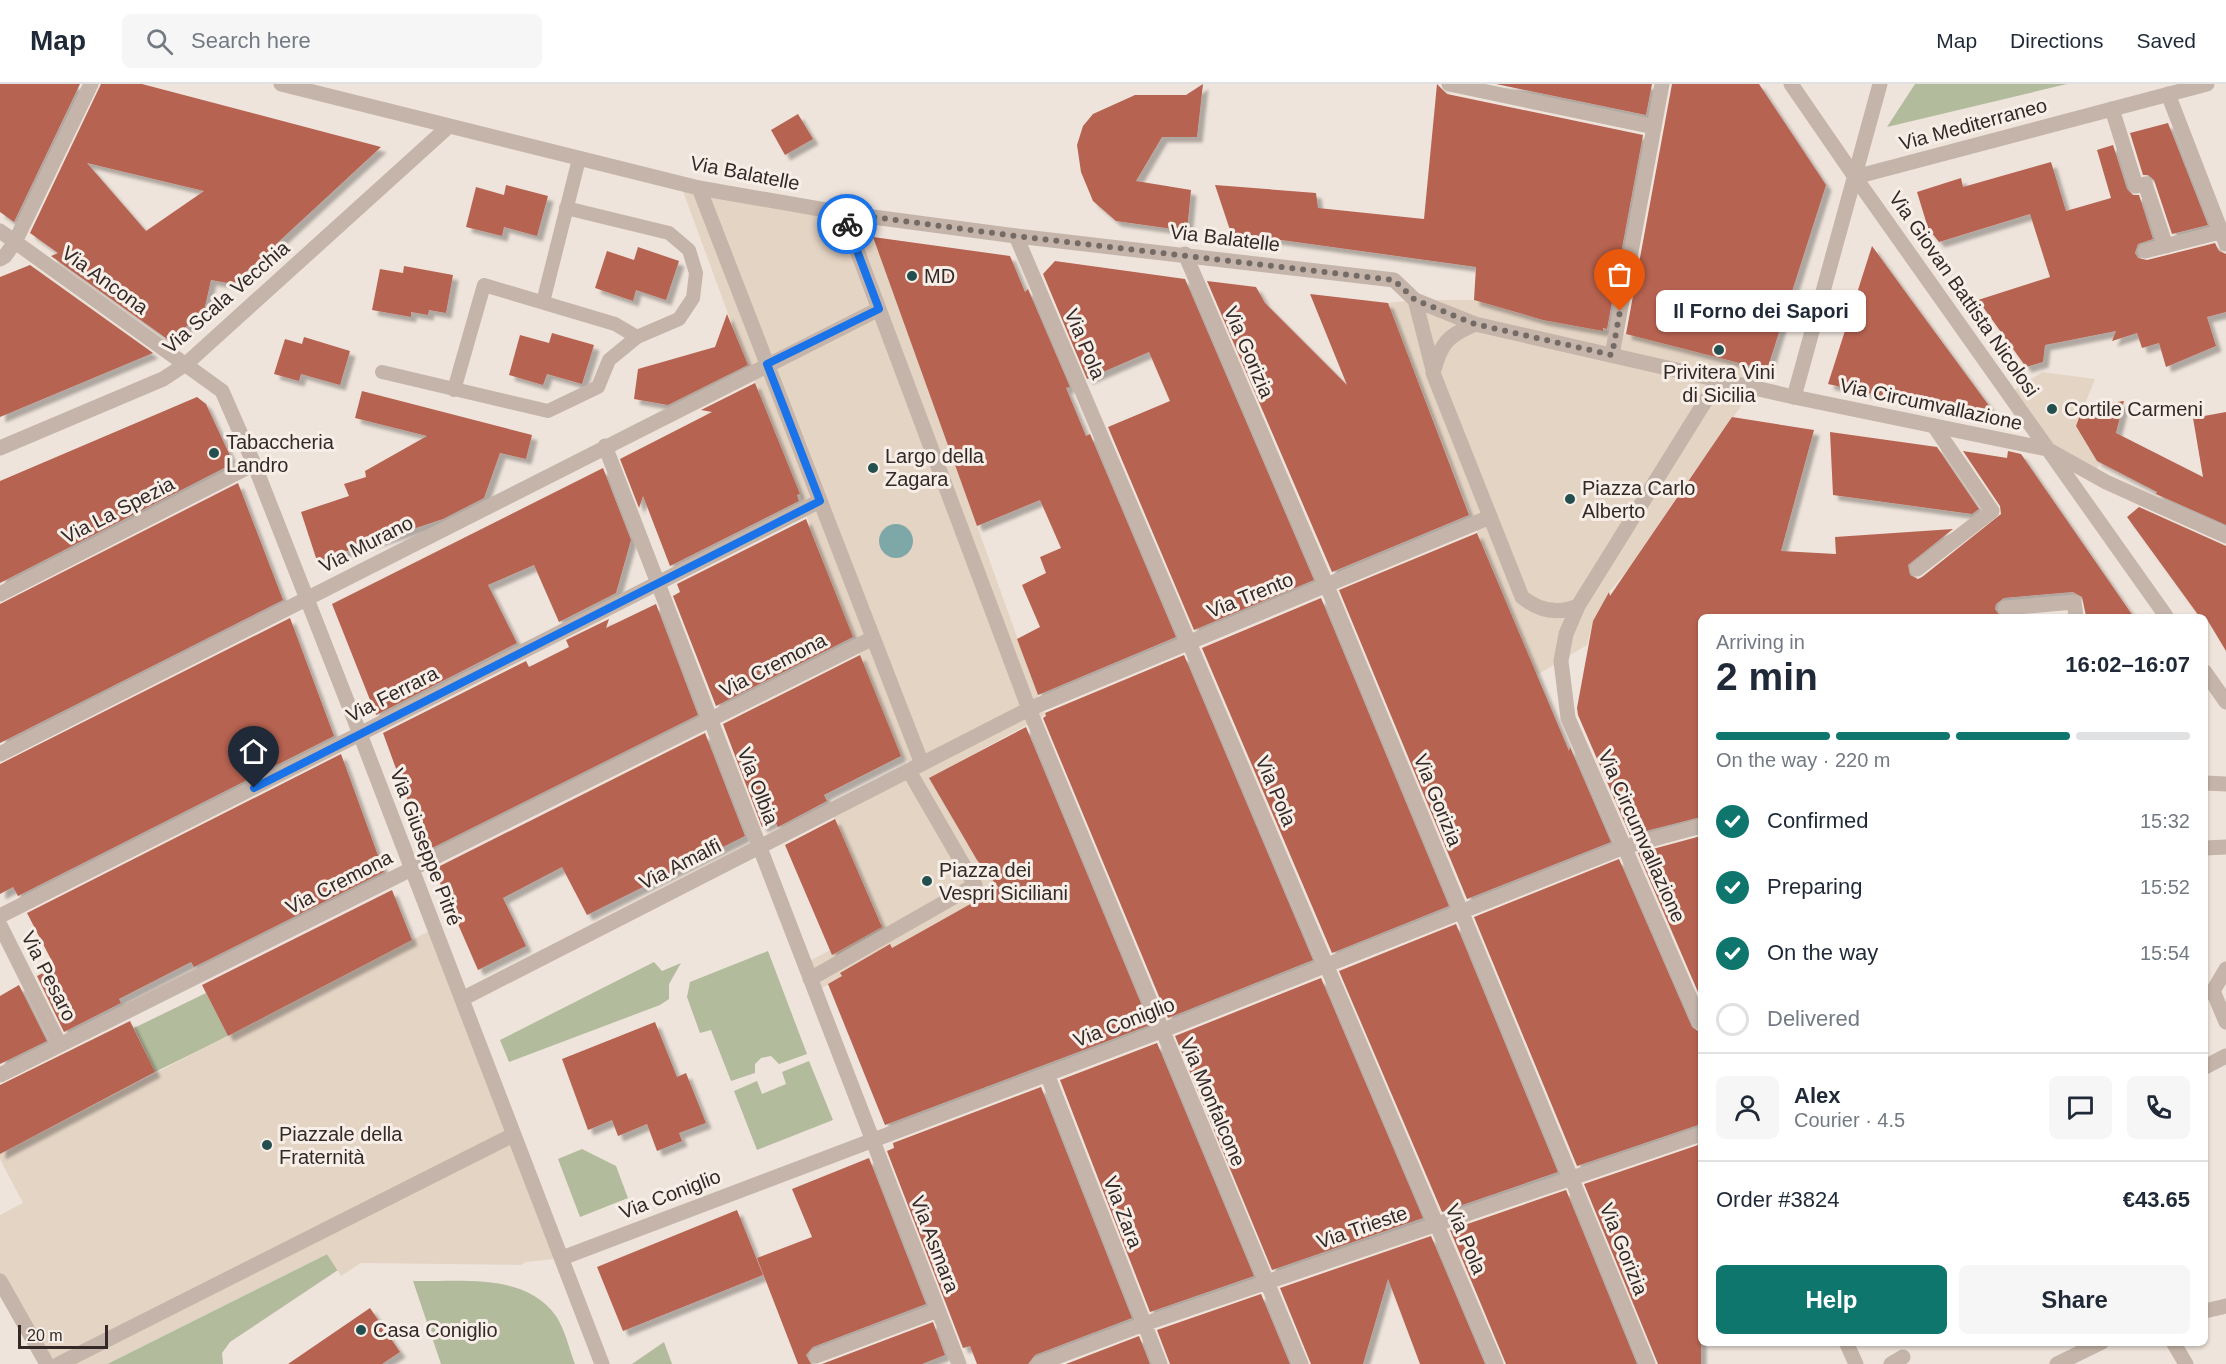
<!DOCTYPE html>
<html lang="en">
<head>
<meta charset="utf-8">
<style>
	:root { --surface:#fff; --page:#f6f6f7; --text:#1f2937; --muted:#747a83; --line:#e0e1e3; --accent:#0f766e }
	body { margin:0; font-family:Arial,sans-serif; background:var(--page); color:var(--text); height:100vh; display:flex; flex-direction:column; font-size:22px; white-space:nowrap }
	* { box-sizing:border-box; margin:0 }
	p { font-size:20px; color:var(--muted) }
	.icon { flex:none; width:33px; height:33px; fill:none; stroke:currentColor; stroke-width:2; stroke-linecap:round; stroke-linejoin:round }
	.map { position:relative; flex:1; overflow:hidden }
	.sheet { position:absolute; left:1698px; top:530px; width:510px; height:732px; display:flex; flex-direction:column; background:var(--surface); border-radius:9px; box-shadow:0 2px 4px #0004 }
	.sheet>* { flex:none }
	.scale { position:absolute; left:18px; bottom:15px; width:90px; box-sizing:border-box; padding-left:6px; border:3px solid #332a28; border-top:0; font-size:16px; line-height:21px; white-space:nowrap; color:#332a28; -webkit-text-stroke:4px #f7eee7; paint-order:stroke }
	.pin { position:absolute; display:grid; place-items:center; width:51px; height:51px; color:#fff; margin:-62px -26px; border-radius:50% 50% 50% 0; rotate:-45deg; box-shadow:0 0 6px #0007 }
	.pin .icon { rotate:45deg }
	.courier { position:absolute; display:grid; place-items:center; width:60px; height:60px; margin:-30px; border:4px solid #1a73e8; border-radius:50%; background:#fff; color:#222; box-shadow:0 2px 8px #0007 }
	.bubble { position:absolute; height:42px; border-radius:9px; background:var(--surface); box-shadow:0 2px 4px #0004; font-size:20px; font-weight:600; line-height:42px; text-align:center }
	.headline em { font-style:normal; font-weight:600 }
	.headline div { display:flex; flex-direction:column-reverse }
	.headline { display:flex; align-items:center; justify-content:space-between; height:102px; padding:0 18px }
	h1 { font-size:39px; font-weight:600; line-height:45px }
	.bar { display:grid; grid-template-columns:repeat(4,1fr); gap:9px 6px; align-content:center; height:72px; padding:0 18px }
	.bar i { height:8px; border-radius:4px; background:var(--line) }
	.bar .active { background:var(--accent) }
	.bar p { grid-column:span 4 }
	.line { display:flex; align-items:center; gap:15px; padding:0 18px; border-top:2px solid var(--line) }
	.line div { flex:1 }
	.round { display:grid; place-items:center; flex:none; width:63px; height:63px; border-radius:9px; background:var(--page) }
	ol { padding:0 18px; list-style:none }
	li { display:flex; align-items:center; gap:18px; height:66px }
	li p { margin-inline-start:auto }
	li .icon { padding:6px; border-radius:50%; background:var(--accent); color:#fff; stroke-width:4 }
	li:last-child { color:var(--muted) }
	li i { width:33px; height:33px; border:3px solid var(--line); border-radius:50% }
	.primary-button { display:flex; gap:12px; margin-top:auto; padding:12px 18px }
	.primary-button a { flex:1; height:69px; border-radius:9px; background:var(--accent); color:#fff; font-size:24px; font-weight:600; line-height:69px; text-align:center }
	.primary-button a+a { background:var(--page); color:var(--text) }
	header { display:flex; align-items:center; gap:36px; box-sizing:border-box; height:84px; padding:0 30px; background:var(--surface); border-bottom:2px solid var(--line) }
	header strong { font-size:28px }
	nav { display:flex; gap:33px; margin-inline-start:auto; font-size:21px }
	.search { width:420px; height:54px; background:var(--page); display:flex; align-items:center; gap:15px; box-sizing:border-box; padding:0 21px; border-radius:9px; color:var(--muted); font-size:22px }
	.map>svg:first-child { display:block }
	.green { fill:#b3bb9d }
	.plaza { fill:#e4d4c4 }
	.water { fill:#7ea8a7 }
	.building { fill:#b76351; fill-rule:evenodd; filter:url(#shadow) }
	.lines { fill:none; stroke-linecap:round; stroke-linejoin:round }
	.service { stroke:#c5b4a9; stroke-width:14 }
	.pedestrian { stroke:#c5b4a9; stroke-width:15 }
	.minor { stroke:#c5b4a9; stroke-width:15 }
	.tertiary { stroke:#c5b4a9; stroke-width:15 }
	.done { stroke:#746b67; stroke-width:6; stroke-dasharray:0 10.8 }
	.route { stroke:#1a73e8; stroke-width:8 }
	.poi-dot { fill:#234f4f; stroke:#f7eee7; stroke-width:2 }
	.labels { text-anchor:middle; stroke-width:6; stroke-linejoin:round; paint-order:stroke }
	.street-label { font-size:20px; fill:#332a28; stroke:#f7eee7 }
	.poi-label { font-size:20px; fill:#332a28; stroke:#f7eee7; text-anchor:start }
</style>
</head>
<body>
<header>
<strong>Map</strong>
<div class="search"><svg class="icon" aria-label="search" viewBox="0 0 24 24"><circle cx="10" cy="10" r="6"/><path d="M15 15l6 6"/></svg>Search here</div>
<nav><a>Map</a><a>Directions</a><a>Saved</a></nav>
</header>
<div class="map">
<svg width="2226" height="1280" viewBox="0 0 2226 1280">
	<defs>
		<filter id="shadow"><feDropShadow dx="5.5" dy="5.5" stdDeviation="1.5" flood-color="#0004"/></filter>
	</defs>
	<rect width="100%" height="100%" fill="#eee4db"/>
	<path class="green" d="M1915,0H2067L1887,43Z
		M768,867L807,970L779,980L771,972L761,974L755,980V989L731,997L711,946L700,949L687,913L690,898Z
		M654,878L662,887L681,879L669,900V915L660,921L509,978L500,956Z
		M206,909L228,952L155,988L134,944Z
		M809,977L833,1036L757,1066L734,1007L757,997L762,1010L786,1000L782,988Z
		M582,1065L616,1082L628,1114L580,1133L558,1075Z
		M327,1170L338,1186L230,1258L222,1269L223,1280H107Z
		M413,1197C460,1198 525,1188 556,1232C565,1245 569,1265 575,1280H441Z
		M664,1258L672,1280H632Z"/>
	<path class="plaza" d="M680,99L866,132L1045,631L930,694L966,758L1000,806L936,839L815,908L804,880L881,839L831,727L916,683L901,672L863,579L811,446L800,410L734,246Z
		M1415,216H1474L1535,234L1627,250L1767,286L1684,402L1631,482L1609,508L1593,537L1587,561L1537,591L1480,455L1388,219Z
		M2042,288L2095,295L2076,342L2100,379L2093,391L2047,365L2010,309Z
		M435,844L562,1174L526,1178L521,1181L361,1179L341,1192L327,1170L107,1280H47L0,1197V1131L23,1119L0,1075V1070Z"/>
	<path class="water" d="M879 457a17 17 0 1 1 34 0a17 17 0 1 1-34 0Z"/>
	<path class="building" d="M0,0H80L14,138L0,128Z
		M101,0H142L381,63L233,200L211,196L204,227L170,257L51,172L58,169L30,149ZM87,79L204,107L146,147Z
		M1203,0L1197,53H1162L1136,97L1191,106L1187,147L1116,137L1093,117L1081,88L1077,61L1083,42L1093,30L1135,11H1186Z
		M1437,0L1447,10L1643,51L1607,245L1603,244V247L1543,236L1474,216L1476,183L1231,149L1215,101L1316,109L1318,124L1424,135Z
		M1496,0H1652L1646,31Z
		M1672,0H1759L1826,101L1767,286L1626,250Z
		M798,30L813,55L785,71L771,46Z
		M2168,39L2208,141L2172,150L2154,96L2148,91H2143L2130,49Z
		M2113,61L2127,105L2133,111H2139L2153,155L2138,160L2135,169L2138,174L2147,176L2215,159L2219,167L2226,170V228L2207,233L2216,262L2166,283L2159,259L2142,264L2137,249L2112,257L2116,247L2045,261L2043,278L2026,283L1978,216L2050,193L2030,130L1939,158L1928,144L1917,108L1961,94L1963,103L2051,78L2066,127L2111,114L2097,66Z
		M506,101L548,112L537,152L504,143L502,152L466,143L476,103L504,111Z
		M873,153L1010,172L1025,208L1028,205L1070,303L1066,304L1086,352L1090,350L1176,553L1038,611L1017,555L1040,543L1022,501L1046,489L1040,473L1061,464L1040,416L977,442Z
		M1872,162L1912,217L2001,338L1828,300Z
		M638,163L679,177L666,216L636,206L633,217L595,204L607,167L634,176Z
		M1055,177L1185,195L1314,496L1194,546L1108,343L1170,317L1149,268L1087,295L1043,190Z
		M30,181L153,269L0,333V193Z
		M404,182L453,191L446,229L429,226L428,231L411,228V233L372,226L380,185L403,189Z
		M1207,197L1256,203L1265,219L1347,301L1310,210L1388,219L1469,431L1332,488Z
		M727,230L748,281L668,321L634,315L638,285L715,263Z
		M552,249L594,261L582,300L547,290L543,301L509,291L520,251L549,259Z
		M304,253L350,267L340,301L301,290L299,297L274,290L285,255L302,260Z
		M755,299L800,410L797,411L799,417L670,482L643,412L639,424L620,375L712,328L701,326Z
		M362,307L532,351L526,375L500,369L484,414L443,435L317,477L301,428L349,412L344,400L366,393L365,387L427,352L355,334Z
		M197,313L206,320L231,374L228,375L230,381L0,499V397Z
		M2124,317L2116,349L2203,393L2193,334L2226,328V441L2156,410L2157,408L2097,377L2076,342L2083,323Z
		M1732,333L1814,346L1781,467L1836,470L1835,453L1953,445L1908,481L1910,491L1918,495L1922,493L2001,430L2000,422L1963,367L2007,374L2008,367L2021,370L2133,532H2086L2082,513L2073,508L2004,514L1996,520L1995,525L2000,532H1701V733L1630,751L1578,631L1577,624L1593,537L1609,508L1610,512Z
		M1830,348L1937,363L1979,425L1972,430L1833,411Z
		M603,384L631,456L616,509L559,538L534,481L488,501L517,559L376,631L332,520Z
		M238,399L283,516L0,659V520Z
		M2139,423L2226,462V567L2205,532H2199L2127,433Z
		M806,435L853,553L716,622L673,512L680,508L677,500Z
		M1477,449L1569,667L1570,663L1611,758L1467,815L1339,506Z
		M1321,514L1449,822L1332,869L1202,564Z
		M656,520L698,631L426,767L383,649L526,577L529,583L569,563L566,556L609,535L606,544Z
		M290,534L334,652L18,812L13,803L0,810V680Z
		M860,571L901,672L824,711L827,717L778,743L775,737L762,743L723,640Z
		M1184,571L1313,876L1168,934L1043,634L1046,632L1045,629Z
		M1026,643L1150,941L885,1041L828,900L842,892L840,889L890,860L892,864L999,804L977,776L929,694Z
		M705,649L745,752L587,831L562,783L503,814L526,862L478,886L434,785Z
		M341,670L384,788L194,883L191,878L119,915L121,919L64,948L37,892L55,883L27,829Z
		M835,735L882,843L832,871L785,761Z
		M1701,752V915L1638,769Z
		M1619,775L1692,943L1701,949V1040L1577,1082L1474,833Z
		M392,806L412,856L228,952L202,901Z
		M1456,840L1558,1088L1442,1128L1339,887Z
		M1321,894L1423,1134L1272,1186L1175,952Z
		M19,901L47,957L0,980V912Z
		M130,937L155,988L0,1070V1001Z
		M655,938L677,993L686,989L706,1039L679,1049L682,1057L657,1067L647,1040L618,1052L612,1036L588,1046L562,975Z
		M1157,959L1254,1192L1150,1228L1060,996Z
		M1041,1003L1132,1234L1035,1271L1028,1280H977L970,1262L963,1264L887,1067L894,1064L893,1059Z
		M1701,1060V1280H1658L1584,1100Z
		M869,1074L926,1220L813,1263L806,1271L811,1280H798L757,1174L812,1153L792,1105Z
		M1566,1106L1637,1280H1506L1450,1146Z
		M737,1126L763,1191L623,1247L597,1183Z
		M1431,1152L1485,1280H1420L1388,1195L1363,1280H1311L1280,1204Z
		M1261,1210L1290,1280H1170L1157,1246Z
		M370,1224L400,1268L382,1280H288Z
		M933,1238L945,1271L922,1280H822Z
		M1139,1252L1150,1280H1066Z"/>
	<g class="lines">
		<path class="service" d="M543,218L579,75
			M382,288L548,327L598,303L609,276L637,253L679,235L693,214L696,189L689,166L669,149L566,124
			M454,306L484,201L615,240L637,253"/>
		<path class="pedestrian" d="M2112,25L2136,102L2145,100L2166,162
			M2213,907L2226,938
			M2205,983L2226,972
			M1891,1280L1903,1273"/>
		<path class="minor" d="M1449,0L1654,43
			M1791,0L1855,93
			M2168,10L2226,160
			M699,104L922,680
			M843,129L1029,625L1301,1280
			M0,147L222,307L254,380L360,650L602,1280
			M1016,152L1496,1280
			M2145,167L2220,148
			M1185,170L1327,502L1648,1280
			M0,175L5,172L15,158L91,0
			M1612,271L1662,0
			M1794,313L1880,0
			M605,362L959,1280
			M1917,485L1992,427L1934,342
			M0,510L254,380
			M2005,524L2074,518L2076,532
			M0,670L879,225
			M2205,699L2226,700
			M2205,764L2226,763
			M0,832L820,417
			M0,841L60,961
			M810,895L975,801L909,687
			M2205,909L2213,907L2226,885
			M462,915L1029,625L1490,433
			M1047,990L1160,1280
			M0,991L873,554
			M562,1174L1161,947L1624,763L1701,742
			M0,1197L47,1280
			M2205,1227L2226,1222
			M2173,1258L2186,1280
			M816,1272L938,1226
			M59,1280L513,1051
			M1038,1280L1144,1240L1701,1050
			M2057,1280L2102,1258"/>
		<path class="tertiary" d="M281,0L699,104L843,129L1016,152L1394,196L1415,216L1475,240L1794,313L2047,365L2106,398L2226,452
			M1415,216L1433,286
			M1475,240C1447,252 1441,259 1433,289L1522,513C1539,527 1557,531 1578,522L1719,295
			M0,364L163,295L186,280L448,43
			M1578,522L1566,550L1561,577L1568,634L1701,939
			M2166,532L1855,93L2207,0
			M2205,588L2226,618
			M1846,1258L1856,1280"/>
	</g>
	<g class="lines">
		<path class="done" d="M847,140L843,129L1016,152L1394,196L1415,216L1475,240L1612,271L1620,227"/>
		<path class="route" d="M254,704L820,417L767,280L879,225L847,140"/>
	</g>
	<g class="poi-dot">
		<circle cx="912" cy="192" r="6"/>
		<circle cx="1719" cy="266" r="6"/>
		<circle cx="2052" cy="325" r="6"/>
		<circle cx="214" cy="369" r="6"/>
		<circle cx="873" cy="384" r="6"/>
		<circle cx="1570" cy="415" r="6"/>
		<circle cx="927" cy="797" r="6"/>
		<circle cx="267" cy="1061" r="6"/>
		<circle cx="361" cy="1246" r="6"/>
	</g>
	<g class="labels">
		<g class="street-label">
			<text transform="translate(1973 40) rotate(-15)" y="7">Via Mediterraneo</text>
			<text transform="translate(745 89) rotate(11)" y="7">Via Balatelle</text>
			<text transform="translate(1225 154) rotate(7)" y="7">Via Balatelle</text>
			<text transform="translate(105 196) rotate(36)" y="7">Via Ancona</text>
			<text transform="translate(1964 210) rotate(55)" y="7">Via Giovan Battista Nicolosi</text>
			<text transform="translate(226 213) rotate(-41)" y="7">Via Scala Vecchia</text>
			<text transform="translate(1085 260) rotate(67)" y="7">Via Pola</text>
			<text transform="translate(1249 268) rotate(67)" y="7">Via Gorizia</text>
			<text transform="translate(1931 320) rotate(12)" y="7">Via Circumvallazione</text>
			<text transform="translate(118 426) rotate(-27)" y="7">Via La Spezia</text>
			<text transform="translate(366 460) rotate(-27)" y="7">Via Murano</text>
			<text transform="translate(1250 511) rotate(-22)" y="7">Via Trento</text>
			<text transform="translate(773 581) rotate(-27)" y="7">Via Cremona</text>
			<text transform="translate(392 610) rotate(-27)" y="7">Via Ferrara</text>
			<text transform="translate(758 702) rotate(69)" y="7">Via Olbia</text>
			<text transform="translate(1276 707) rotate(67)" y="7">Via Pola</text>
			<text transform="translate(1438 716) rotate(68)" y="7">Via Gorizia</text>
			<text transform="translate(1642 752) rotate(66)" y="7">Via Circumvallazione</text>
			<text transform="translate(426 763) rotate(69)" y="7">Via Giuseppe Pitré</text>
			<text transform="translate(680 780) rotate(-27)" y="7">Via Amalfi</text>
			<text transform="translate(339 798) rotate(-27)" y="7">Via Cremona</text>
			<text transform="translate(49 892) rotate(63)" y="7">Via Pesaro</text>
			<text transform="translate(1124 938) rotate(-21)" y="7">Via Coniglio</text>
			<text transform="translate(1213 1018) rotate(67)" y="7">Via Monfalcone</text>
			<text transform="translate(670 1110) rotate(-21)" y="7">Via Coniglio</text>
			<text transform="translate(1123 1128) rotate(69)" y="7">Via Zara</text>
			<text transform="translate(1362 1143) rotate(-19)" y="7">Via Trieste</text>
			<text transform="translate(1466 1155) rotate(67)" y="7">Via Pola</text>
			<text transform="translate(935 1160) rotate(69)" y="7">Via Asmara</text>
			<text transform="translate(1624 1165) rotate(68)" y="7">Via Gorizia</text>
		</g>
		<g class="poi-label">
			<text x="924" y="199">MD</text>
			<text x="1719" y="295" text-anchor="middle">Privitera Vini<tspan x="1719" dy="23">di Sicilia</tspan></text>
			<text x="2064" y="332">Cortile Carmeni</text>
			<text x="226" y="365">Tabaccheria<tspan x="226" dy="23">Landro</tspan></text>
			<text x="885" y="379">Largo della<tspan x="885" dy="23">Zagara</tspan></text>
			<text x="1582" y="411">Piazza Carlo<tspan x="1582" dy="23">Alberto</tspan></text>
			<text x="939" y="793">Piazza dei<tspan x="939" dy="23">Vespri Siciliani</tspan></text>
			<text x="279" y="1057">Piazzale della<tspan x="279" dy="23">Fraternità</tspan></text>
			<text x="373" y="1253">Casa Coniglio</text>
		</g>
	</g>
</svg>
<div class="scale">20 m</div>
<div class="pin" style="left:1620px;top:227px;background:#ea580c"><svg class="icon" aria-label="bag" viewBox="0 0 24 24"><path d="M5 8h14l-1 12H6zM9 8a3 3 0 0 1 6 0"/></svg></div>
<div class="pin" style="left:254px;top:704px;background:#1f2937"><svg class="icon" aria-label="home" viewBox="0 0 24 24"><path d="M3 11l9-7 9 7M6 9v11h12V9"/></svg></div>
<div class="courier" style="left:847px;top:140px"><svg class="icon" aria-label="bike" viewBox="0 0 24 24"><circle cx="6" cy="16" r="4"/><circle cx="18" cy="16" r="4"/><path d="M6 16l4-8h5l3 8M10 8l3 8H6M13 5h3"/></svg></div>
<div class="bubble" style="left:1656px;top:206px;width:210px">Il Forno dei Sapori</div>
<section class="sheet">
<div class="headline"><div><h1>2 min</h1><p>Arriving in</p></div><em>16:02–16:07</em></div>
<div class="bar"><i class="active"></i><i class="active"></i><i class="active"></i><i></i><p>On the way · 220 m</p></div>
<ol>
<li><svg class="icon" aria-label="check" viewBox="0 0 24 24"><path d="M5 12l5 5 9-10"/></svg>Confirmed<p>15:32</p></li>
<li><svg class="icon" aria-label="check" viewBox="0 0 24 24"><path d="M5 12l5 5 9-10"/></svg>Preparing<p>15:52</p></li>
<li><svg class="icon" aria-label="check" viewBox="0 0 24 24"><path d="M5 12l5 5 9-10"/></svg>On the way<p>15:54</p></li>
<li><i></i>Delivered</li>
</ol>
<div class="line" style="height:108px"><a class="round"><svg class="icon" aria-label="person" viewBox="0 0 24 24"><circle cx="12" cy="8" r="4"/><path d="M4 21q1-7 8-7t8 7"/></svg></a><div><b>Alex</b><p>Courier · 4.5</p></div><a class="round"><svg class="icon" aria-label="chat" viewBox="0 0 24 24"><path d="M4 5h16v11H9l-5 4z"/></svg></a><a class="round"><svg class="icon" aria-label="phone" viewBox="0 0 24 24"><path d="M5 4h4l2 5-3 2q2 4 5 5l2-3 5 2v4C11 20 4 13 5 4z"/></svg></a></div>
<div class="line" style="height:78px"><div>Order #3824</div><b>€43.65</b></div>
<div class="primary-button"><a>Help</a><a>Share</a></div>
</section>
</div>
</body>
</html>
